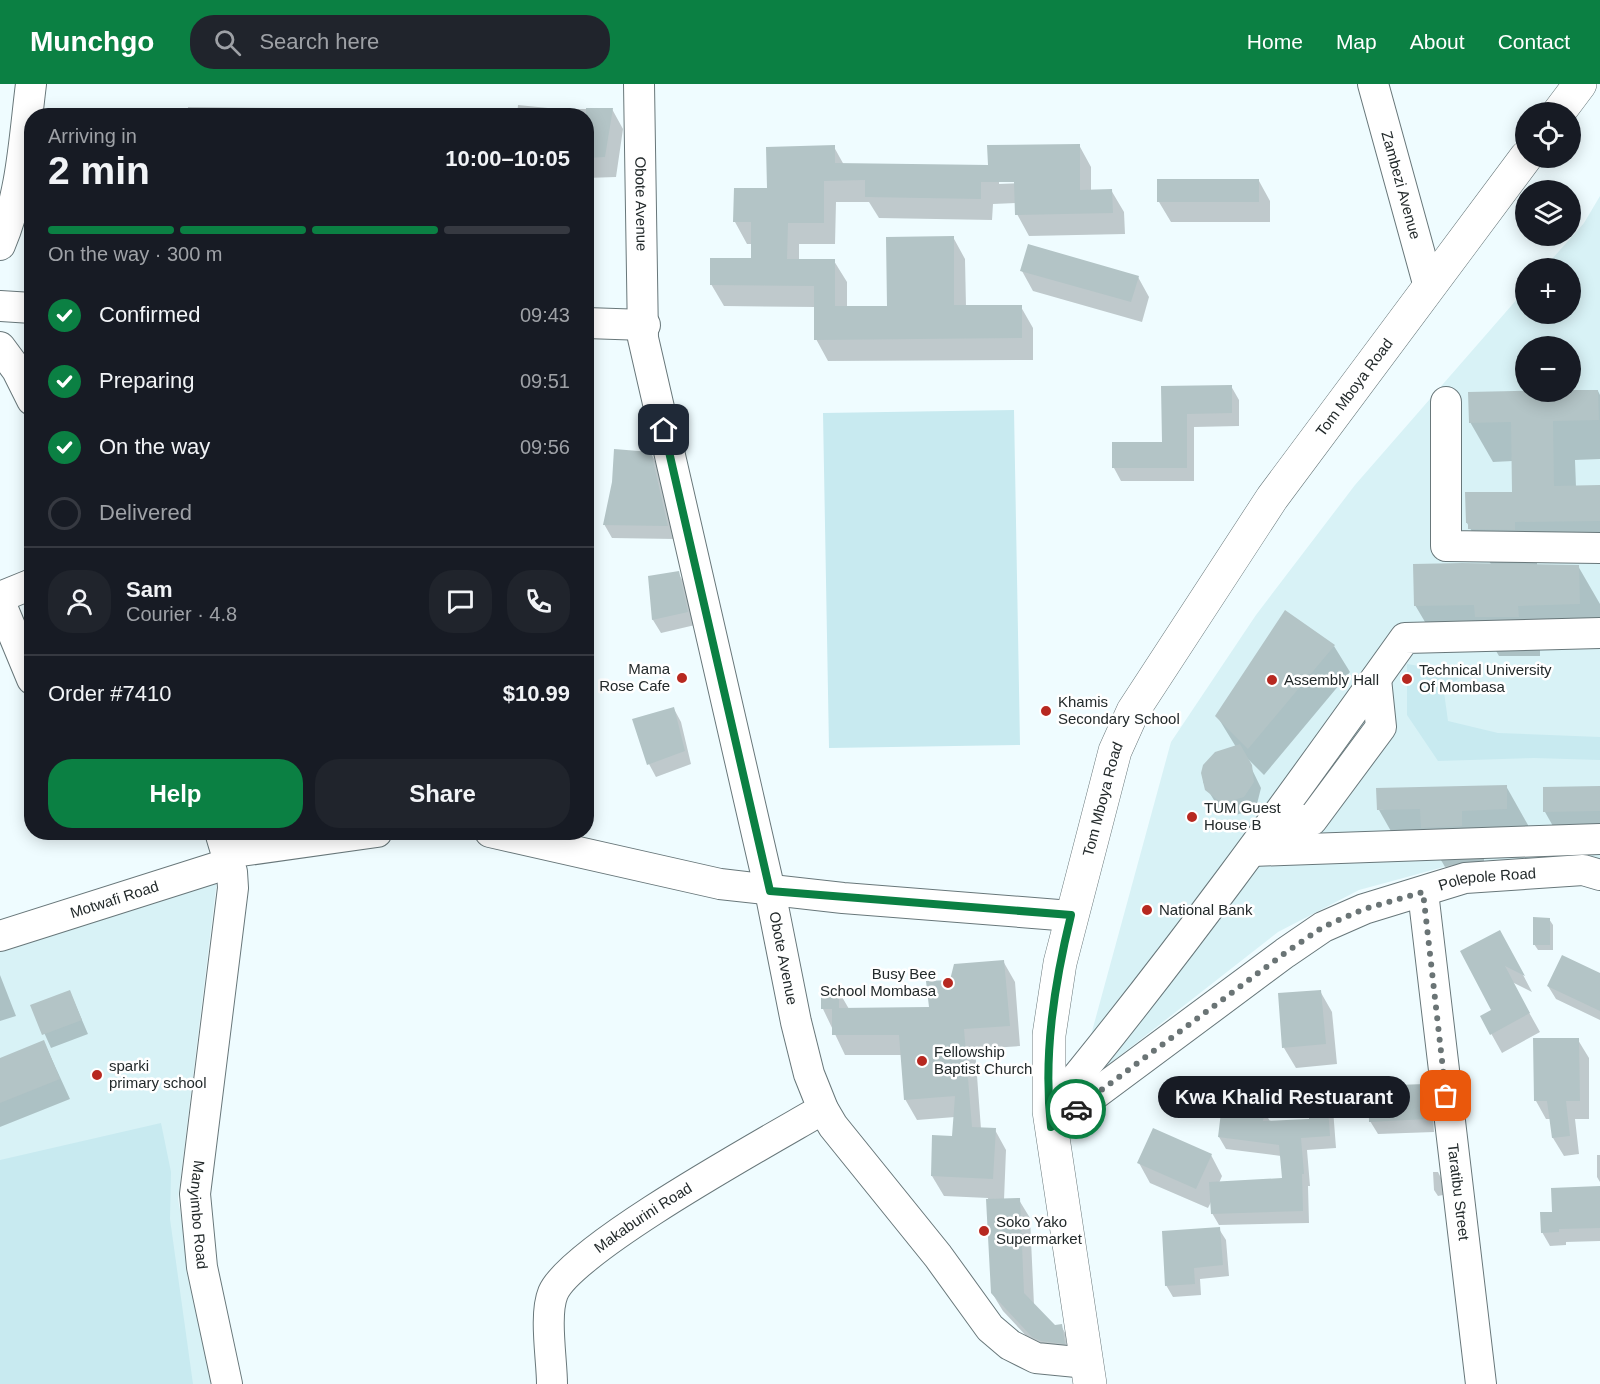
<!DOCTYPE html>
<html lang="en">
<head>
<meta charset="utf-8">
<style>
	:root { --surface:#171b24; --page:#20242c; --text:#f1f3f6; --muted:#9ea1a6; --line:#363941; --accent:#0b8043 }
	body { margin:0; font-family:Helvetica,sans-serif; background:var(--page); color:var(--text); height:100vh; display:flex; flex-direction:column; font-size:22px; white-space:nowrap }
	* { box-sizing:border-box; margin:0 }
	p { font-size:20px; color:var(--muted) }
	.icon { flex:none; width:33px; height:33px; fill:none; stroke:currentColor; stroke-width:2; stroke-linecap:round; stroke-linejoin:round }
	.map { position:relative; flex:1; overflow:hidden }
	.panel { position:absolute; left:24px; top:24px; width:570px; height:732px; display:flex; flex-direction:column; background:var(--surface); border-radius:24px; box-shadow:0 3px 15px #0003 }
	.panel>* { flex:none }
	.buttons { position:absolute; left:1515px; top:18px; display:grid; gap:12px }
	.buttons a { display:grid; place-items:center; width:66px; height:66px; border-radius:50%; background:var(--surface); box-shadow:0 3px 15px #0003; font-size:30px }
	.pin { position:absolute; display:grid; place-items:center; width:51px; height:51px; color:#fff; margin:-26px; border-radius:12px; box-shadow:0 3px 9px #0006 }
	.courier { position:absolute; display:grid; place-items:center; width:60px; height:60px; margin:-30px; border:4px solid #0b8043; border-radius:50%; background:#fff; color:#222; box-shadow:0 2px 8px #0007 }
	.bubble { position:absolute; height:42px; border-radius:21px; background:var(--surface); box-shadow:0 3px 15px #0003; font-size:20px; font-weight:600; line-height:42px; text-align:center }
	.summary em { font-style:normal; font-weight:600 }
	.summary div { display:flex; flex-direction:column-reverse }
	.summary { display:flex; align-items:center; justify-content:space-between; height:102px; padding:0 24px }
	h1 { font-size:39px; font-weight:600; line-height:45px }
	.bar { display:grid; grid-template-columns:repeat(4,1fr); gap:9px 6px; align-content:center; height:72px; padding:0 24px }
	.bar i { height:8px; border-radius:4px; background:var(--line) }
	.bar .selected { background:var(--accent) }
	.bar p { grid-column:span 4 }
	.line { display:flex; align-items:center; gap:15px; padding:0 24px; border-top:2px solid var(--line) }
	.line div { flex:1 }
	.round { display:grid; place-items:center; flex:none; width:63px; height:63px; border-radius:24px; background:var(--page) }
	ol { padding:0 24px; list-style:none }
	li { display:flex; align-items:center; gap:18px; height:66px }
	li p { margin-inline-start:auto }
	li .icon { padding:6px; border-radius:50%; background:var(--accent); color:#fff; stroke-width:4 }
	li:last-child { color:var(--muted) }
	li i { width:33px; height:33px; border:3px solid var(--line); border-radius:50% }
	.primary-button { display:flex; gap:12px; margin-top:auto; padding:12px 24px }
	.primary-button a { flex:1; height:69px; border-radius:24px; background:var(--accent); color:#fff; font-size:24px; font-weight:600; line-height:69px; text-align:center }
	.primary-button a+a { background:var(--page); color:var(--text) }
	header { display:flex; align-items:center; gap:36px; box-sizing:border-box; height:84px; padding:0 30px; background:var(--accent); color:#fff }
	header strong { font-size:28px }
	nav { display:flex; gap:33px; margin-inline-start:auto; font-size:21px }
	.search { width:420px; height:54px; background:var(--page); display:flex; align-items:center; gap:15px; box-sizing:border-box; padding:0 21px; border-radius:24px; color:var(--muted); font-size:22px }
	.map>svg:first-child { display:block }
	.built { fill:#d8f2f6; fill-rule:evenodd }
	.green { fill:#c8eaf0 }
	.shadow { fill:#0003; fill-rule:evenodd }
	.building { fill:#b3c4c6 }
	.lines { fill:none; stroke-linecap:round; stroke-linejoin:round }
	.minor-casing { stroke:#68777a; stroke-width:32 }
	.major-casing { stroke:#68777a; stroke-width:34 }
	.minor { stroke:#fff; stroke-width:30 }
	.major { stroke:#fff; stroke-width:33 }
	.done { stroke:#6a7475; stroke-width:6; stroke-dasharray:0 10.8 }
	.route { stroke:#0b8043; stroke-width:8 }
	.poi-dot { fill:#b72820; stroke:#fff; stroke-width:2 }
	.labels { text-anchor:middle; stroke-width:5; stroke-linejoin:round; paint-order:stroke }
	.street-label { font-size:15px; fill:#232a2b; stroke:#fff }
	.poi-label { font-size:15px; fill:#232a2b; stroke:#fff; text-anchor:start }
</style>
</head>
<body>
<header>
<strong>Munchgo</strong>
<div class="search"><svg class="icon" aria-label="search" viewBox="0 0 24 24"><circle cx="10" cy="10" r="6"/><path d="M15 15l6 6"/></svg>Search here</div>
<nav><a>Home</a><a>Map</a><a>About</a><a>Contact</a></nav>
</header>
<div class="map">
<svg width="1600" height="1300" viewBox="0 0 1600 1300">
	<rect width="100%" height="100%" fill="#effcff"/>
	<path class="built" d="M1600,112V780L1538,775L1451,781L1359,806L1278,848L1076,1006L1171,658L1256,531L1355,401L1525,206L1526,230H1570V184H1544L1584,139ZM1526,262H1570V308H1526Z
		M217,796L178,1115L212,1300H0V866Z"/>
	<path class="green" d="M1014,326L1020,661L829,664L823,329Z
		M1407,580L1464,589L1444,608L1448,637L1498,649L1600,653V676L1534,674L1438,677L1407,631Z
		M161,1039L171,1088L170,1135L193,1300H0V1076Z"/>
	<path class="shadow" d="M518,21L558,25H612L623,45L616,93L586,94V32H517Z
		M188,23L288,24L293,32H187Z
		M1079,61L1091,83V107L1111,106L1124,128L1125,150L1029,152L1017,130L1016,119L993,120L992,136L879,134L869,118H836L835,160H799V176L834,177L847,198V223H889L953,153L965,175L966,223H1021L1033,244V276L828,277L816,255V223L724,222L711,200L753,176V160H747L735,138L769,106L834,63L844,81L989,83ZM1022,96V99L999,100V97Z
		M1259,97L1270,117V138H1171L1159,118Z
		M1022,187L1138,193L1149,213L1142,238L1033,207Z
		M1231,302L1239,316V342L1194,343V397H1121L1114,384V360H1163V304Z
		M1598,307L1600,311V375L1575,376L1576,403H1600V476L1537,477V482H1578L1600,520V559L1540,561V572H1499L1492,560H1438L1415,521L1492,482L1467,439L1513,409V377L1493,378L1470,338Z
		M651,369L658,383L675,455L612,454L604,440L613,399Z
		M678,489L686,502L695,541L661,549L653,536L649,494Z
		M1334,562L1350,588L1264,691L1246,673L1261,704L1257,720L1251,726L1236,731L1220,726L1203,698L1204,681L1236,663L1217,632Z
		M674,625L681,638L691,680L656,693L649,680Z
		M1506,702L1528,741L1529,764L1484,765V781L1445,783L1434,764L1401,765L1379,726Z
		M1600,704V766L1567,767L1545,728L1544,705Z
		M1549,835L1553,841V866H1538L1534,860Z
		M1510,866L1532,908L1512,898L1540,948L1502,969L1482,933L1493,926L1462,868Z
		M1003,877L1015,898L1020,962L975,965L981,1045L995,1046L1006,1066L1004,1116H1019L1030,1134L1034,1221L1054,1242H1061L1072,1260L1074,1277L1044,1271L1003,1227L992,1209L988,1114L944,1112L932,1092L953,1053L955,1033L917,1036L905,1015L902,971H845L823,925L838,906L849,925H930L951,897Z
		M1600,890V936L1556,915L1548,902Z
		M0,891L16,932L0,937Z
		M1320,907L1332,928L1337,980L1296,984L1284,964Z
		M70,908L88,950L51,964L32,922Z
		M1578,956L1589,974V1035H1575L1579,1070L1564,1072L1553,1054L1551,1035H1546L1536,1017Z
		M44,958L70,1015L0,1043V976Z
		M1425,1002L1432,1015L1434,1048L1378,1050L1370,1037Z
		M1326,1013L1333,1025L1336,1064L1307,1066L1310,1102H1308L1309,1139L1219,1141L1212,1129V1116L1208,1124L1150,1099L1139,1079L1211,1071L1222,1092L1219,1099L1284,1096L1281,1072L1226,1065L1219,1053L1264,1027L1271,1039L1311,1036Z
		M1597,1071H1600V1098L1597,1093Z
		M1433,1088H1438L1441,1094L1443,1111L1438,1112L1434,1106Z
		M1600,1103V1157L1566,1158V1161L1550,1162L1542,1148Z
		M1219,1145L1226,1156L1229,1192L1200,1195L1201,1211L1173,1213L1166,1201Z"/>
	<path class="building" d="M586,24H613L605,73L586,74Z
		M1080,60V106L1112,105L1113,129L1015,131L1014,98H981V115L865,113V96L824,97V139H788L787,175H835V222H887L886,153L954,152V221H1022V254L814,256V202L710,201V174H751V138H733L734,104H767L766,63L835,61V79L988,81L987,61Z
		M1157,95H1259V118H1157Z
		M1028,160L1139,192L1131,218L1020,187Z
		M1232,301V329L1187,330V384H1112V358H1162L1161,302Z
		M1570,306H1598L1599,336L1553,337L1554,402L1600,401V437L1515,438V446L1468,445V439H1466L1465,408H1512L1511,338L1469,339L1468,308Z
		M614,365L651,368L668,442L603,441L612,398Z
		M1462,479L1579,481L1580,520L1518,522L1519,533H1475L1474,521L1414,522L1413,480Z
		M679,487L688,528L652,536L648,492Z
		M1285,526L1335,561L1248,665L1215,632Z
		M674,623L685,667L647,681L632,635Z
		M1240,660L1252,681L1254,698L1244,713L1227,718L1219,717L1205,706L1201,689L1203,681L1215,668Z
		M1507,701V725L1462,727V742L1421,744L1420,725L1377,726L1376,704Z
		M1600,702V727L1543,728V703Z
		M1533,833L1550,834V861H1533Z
		M1500,846L1525,892L1505,882L1530,929L1490,951L1480,932L1491,926L1460,867Z
		M1562,871L1600,889V927L1547,902Z
		M1004,876L1010,942L964,945L972,1043L996,1044L993,1095L931,1092L932,1051L952,1052L955,1012L904,1016L899,951H832V925H821V904H839V924L929,923L926,897L950,896L954,880Z
		M70,906L82,936L42,951L30,921Z
		M1321,906L1326,960L1282,964L1278,909Z
		M1533,954H1579L1580,1017H1566L1570,1052L1552,1054L1547,1017H1534Z
		M44,956L60,995L0,1019V974Z
		M1425,1000L1427,1035L1369,1038L1368,1002Z
		M1309,1011H1327L1330,1052L1301,1054L1304,1090H1302L1303,1127L1211,1130L1209,1098L1282,1094L1279,1061L1218,1053L1222,1020L1265,1025L1263,1037L1309,1035Z
		M1153,1044L1212,1070L1196,1105L1137,1079Z
		M1600,1102V1144L1559,1145V1148L1541,1149L1540,1128H1552L1551,1104Z
		M1020,1114L1024,1209L1055,1241L1062,1240L1065,1260L1041,1257L1032,1253L991,1209L986,1115Z
		M1220,1143L1223,1181L1194,1184L1195,1200L1165,1202L1162,1147Z"/>
	<g class="lines">
		<defs>
			<g id="minor">
				<path id="s1" d="M639,0L643,254L770,807L796,938L809,990L823,1025L833,1042L938,1172L990,1244L1010,1261L1036,1274L1087,1279"/>
				<path id="s2" d="M1373,0L1429,203"/>
				<path d="M0,161C22,110 24,55 31,0"/>
				<path d="M0,222L32,224"/>
				<path d="M586,239L645,241"/>
				<path d="M0,263L17,286L32,316"/>
				<path d="M1446,318V462L1600,464"/>
				<path d="M0,513L32,500"/>
				<path d="M0,518L32,595"/>
				<path d="M1275,736H1312L1381,643L1376,595"/>
				<path id="s3" d="M220,748L232,788L233,804L195,1110L202,1183L227,1300"/>
				<path d="M490,748L720,800L843,814L1071,832"/>
				<path d="M1252,767L1600,755"/>
				<path d="M227,769L377,748"/>
				<path id="s4" d="M1423,808L1481,1300"/>
				<path id="s5" d="M0,852L230,779"/>
				<path d="M1049,1027C1175,875 1290,715 1405,554L1600,549"/>
				<path id="s6" d="M1051,1043L1285,869L1323,843L1364,825L1465,794L1583,786L1600,791"/>
				<path id="s7" d="M552,1300C552,1276 544,1231 553,1209C571,1165 772,1055 823,1025"/>
			</g>
			<g id="major">
				<path d="M1559,28L1580,0"/>
				<path id="s8" d="M1090,1300L1049,1027V951L1060,879L1115,667L1133,627L1272,414L1526,73"/>
			</g>
		</defs>
		<use href="#minor" class="minor-casing"/>
		<use href="#major" class="major-casing"/>
		<use href="#minor" class="minor"/>
		<use href="#major" class="major"/>
	</g>
	<g class="lines">
		<path class="done" d="M1076,1025L1285,869L1323,843L1364,825L1423,808L1446,1012"/>
		<path class="route" d="M664,346L770,807L1071,831C1054,901 1043,972 1051,1043L1076,1025"/>
	</g>
	<g class="poi-dot">
		<circle cx="682" cy="594" r="6"/>
		<circle cx="1407" cy="595" r="6"/>
		<circle cx="1272" cy="596" r="6"/>
		<circle cx="1046" cy="627" r="6"/>
		<circle cx="1192" cy="733" r="6"/>
		<circle cx="1147" cy="826" r="6"/>
		<circle cx="948" cy="899" r="6"/>
		<circle cx="922" cy="977" r="6"/>
		<circle cx="97" cy="991" r="6"/>
		<circle cx="984" cy="1147" r="6"/>
	</g>
	<g class="labels">
		<g class="street-label">
			<text dy="5" stroke="none"><textPath href="#s2" startOffset="105">Zambezi Avenue</textPath></text>
			<text dy="5" stroke="none"><textPath href="#s1" startOffset="120">Obote Avenue</textPath></text>
			<text dy="5" stroke="none"><textPath href="#s8" startOffset="1080">Tom Mboya Road</textPath></text>
			<text dy="5" stroke="none"><textPath href="#s8" startOffset="594">Tom Mboya Road</textPath></text>
			<text dy="5" stroke="none"><textPath href="#s6" startOffset="510">Polepole Road</textPath></text>
			<text dy="5" stroke="none"><textPath href="#s5" startOffset="120">Motwafi Road</textPath></text>
			<text dy="5" stroke="none"><textPath href="#s1" startOffset="890">Obote Avenue</textPath></text>
			<text dy="5" stroke="none"><textPath href="#s4" startOffset="302">Taratibu Street</textPath></text>
			<text dy="5" stroke="none"><textPath href="#s3" startOffset="387">Manyimbo Road</textPath></text>
			<text dy="5" stroke="none"><textPath href="#s7" startOffset="210">Makaburini Road</textPath></text>
		</g>
		<g class="poi-label">
			<text x="670" y="590" text-anchor="end">Mama<tspan x="670" dy="17">Rose Cafe</tspan></text>
			<text x="1419" y="591">Technical University<tspan x="1419" dy="17">Of Mombasa</tspan></text>
			<text x="1284" y="601">Assembly Hall</text>
			<text x="1058" y="623">Khamis<tspan x="1058" dy="17">Secondary School</tspan></text>
			<text x="1204" y="729">TUM Guest<tspan x="1204" dy="17">House B</tspan></text>
			<text x="1159" y="831">National Bank</text>
			<text x="936" y="895" text-anchor="end">Busy Bee<tspan x="936" dy="17">School Mombasa</tspan></text>
			<text x="934" y="973">Fellowship<tspan x="934" dy="17">Baptist Church</tspan></text>
			<text x="109" y="987">sparki<tspan x="109" dy="17">primary school</tspan></text>
			<text x="996" y="1143">Soko Yako<tspan x="996" dy="17">Supermarket</tspan></text>
		</g>
	</g>
</svg>
<div class="buttons">
<a><svg class="icon" aria-label="locate" viewBox="0 0 24 24"><circle cx="12" cy="12" r="6"/><path d="M12 2v4M12 18v4M2 12h4M18 12h4"/></svg></a>
<a><svg class="icon" aria-label="layers" viewBox="0 0 24 24"><path d="M12 4l9 5-9 5-9-5zM3 14l9 5 9-5"/></svg></a>
<a>+</a>
<a>−</a>
</div>
<div class="pin" style="left:1446px;top:1012px;background:#ea580c"><svg class="icon" aria-label="bag" viewBox="0 0 24 24"><path d="M5 8h14l-1 12H6zM9 8a3 3 0 0 1 6 0"/></svg></div>
<div class="pin" style="left:664px;top:346px;background:#1f2937"><svg class="icon" aria-label="home" viewBox="0 0 24 24"><path d="M3 11l9-7 9 7M6 9v11h12V9"/></svg></div>
<div class="courier" style="left:1076px;top:1025px"><svg class="icon" aria-label="car" viewBox="0 0 24 24"><path d="M5 17H2v-5l4-1 3-4h7l3 4 3 1v5h-3M9 17h6M6 11h13"/><circle cx="7" cy="17" r="2"/><circle cx="17" cy="17" r="2"/></svg></div>
<div class="bubble" style="left:1158px;top:992px;width:252px">Kwa Khalid Restuarant</div>
<section class="panel">
<div class="summary"><div><h1>2 min</h1><p>Arriving in</p></div><em>10:00–10:05</em></div>
<div class="bar"><i class="selected"></i><i class="selected"></i><i class="selected"></i><i></i><p>On the way · 300 m</p></div>
<ol>
<li><svg class="icon" aria-label="check" viewBox="0 0 24 24"><path d="M5 12l5 5 9-10"/></svg>Confirmed<p>09:43</p></li>
<li><svg class="icon" aria-label="check" viewBox="0 0 24 24"><path d="M5 12l5 5 9-10"/></svg>Preparing<p>09:51</p></li>
<li><svg class="icon" aria-label="check" viewBox="0 0 24 24"><path d="M5 12l5 5 9-10"/></svg>On the way<p>09:56</p></li>
<li><i></i>Delivered</li>
</ol>
<div class="line" style="height:108px"><a class="round"><svg class="icon" aria-label="person" viewBox="0 0 24 24"><circle cx="12" cy="8" r="4"/><path d="M4 21q1-7 8-7t8 7"/></svg></a><div><b>Sam</b><p>Courier · 4.8</p></div><a class="round"><svg class="icon" aria-label="chat" viewBox="0 0 24 24"><path d="M4 5h16v11H9l-5 4z"/></svg></a><a class="round"><svg class="icon" aria-label="phone" viewBox="0 0 24 24"><path d="M5 4h4l2 5-3 2q2 4 5 5l2-3 5 2v4C11 20 4 13 5 4z"/></svg></a></div>
<div class="line" style="height:78px"><div>Order #7410</div><b>$10.99</b></div>
<div class="primary-button"><a>Help</a><a>Share</a></div>
</section>
</div>
</body>
</html>
